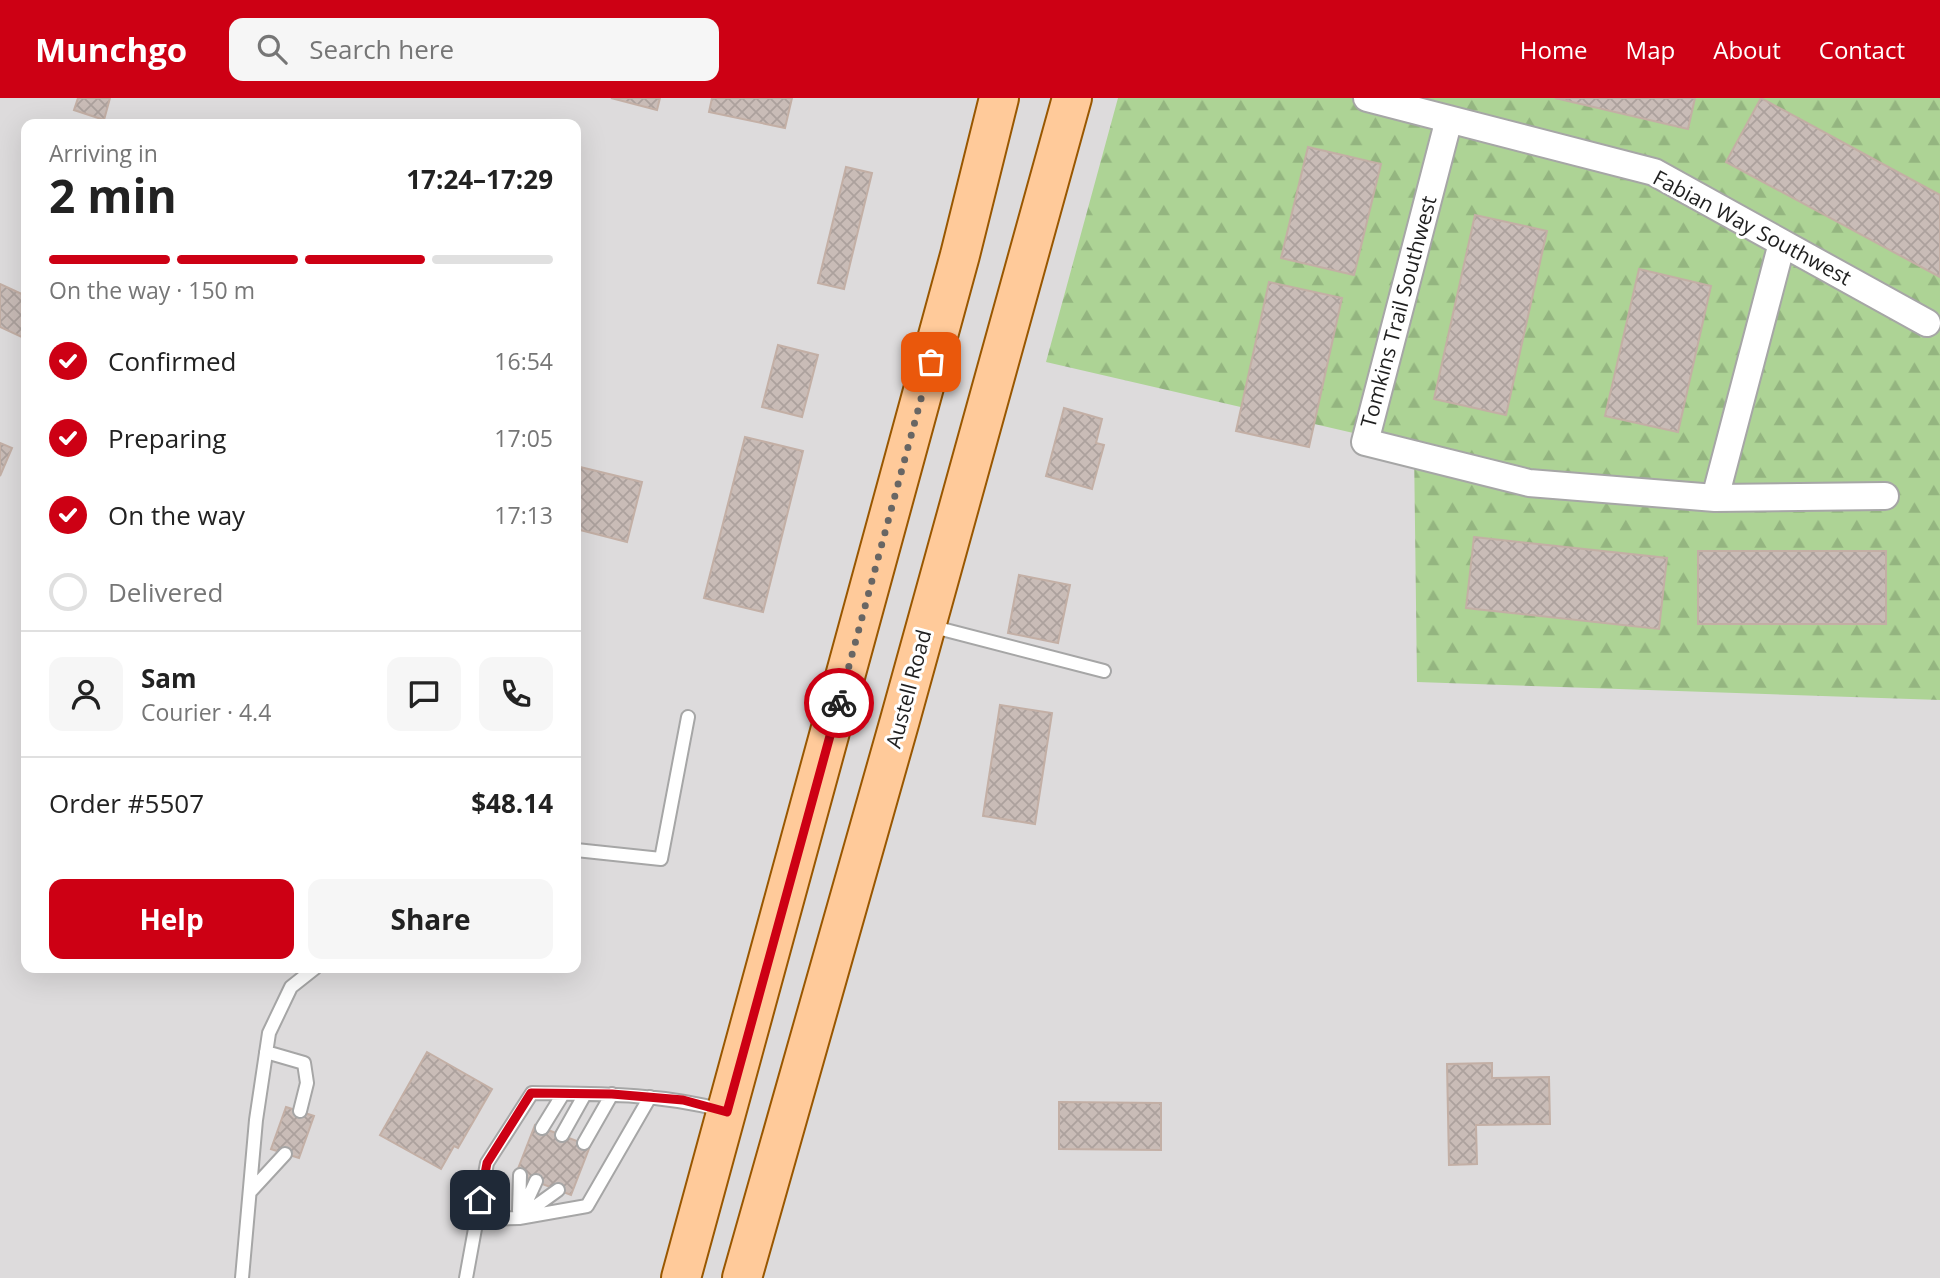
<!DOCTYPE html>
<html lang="en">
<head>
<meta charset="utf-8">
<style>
	:root { --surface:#fff; --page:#f6f6f6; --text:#222; --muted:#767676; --line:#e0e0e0; --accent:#cd0014 }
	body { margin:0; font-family:"Open Sans",sans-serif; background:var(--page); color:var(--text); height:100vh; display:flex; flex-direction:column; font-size:26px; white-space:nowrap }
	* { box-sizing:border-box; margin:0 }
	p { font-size:23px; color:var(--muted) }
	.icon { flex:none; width:38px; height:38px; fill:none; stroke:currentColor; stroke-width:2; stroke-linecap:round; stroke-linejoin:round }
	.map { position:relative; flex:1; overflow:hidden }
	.sheet { position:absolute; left:21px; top:21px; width:560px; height:854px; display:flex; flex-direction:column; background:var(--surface); border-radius:14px; box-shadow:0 7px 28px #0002 }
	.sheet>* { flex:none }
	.pin { position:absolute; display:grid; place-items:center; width:60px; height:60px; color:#fff; margin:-30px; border-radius:14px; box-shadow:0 4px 10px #0006 }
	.courier { position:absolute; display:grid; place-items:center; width:70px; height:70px; margin:-35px; border:5px solid #cd0014; border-radius:50%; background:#fff; color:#222; box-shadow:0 2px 9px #0007 }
	.overview em { font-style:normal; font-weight:700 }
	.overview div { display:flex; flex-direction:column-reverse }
	.overview { display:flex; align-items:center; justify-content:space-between; height:119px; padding:0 28px }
	h1 { font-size:46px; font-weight:700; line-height:52px }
	.bar { display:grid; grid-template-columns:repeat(4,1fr); gap:10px 7px; align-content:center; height:84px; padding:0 28px }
	.bar i { height:9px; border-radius:5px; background:var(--line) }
	.bar .on { background:var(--accent) }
	.bar p { grid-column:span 4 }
	.line { display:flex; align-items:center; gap:18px; padding:0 28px; border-top:2px solid var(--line) }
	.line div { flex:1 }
	.round { display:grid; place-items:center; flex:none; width:74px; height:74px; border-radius:14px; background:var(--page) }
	ol { padding:0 28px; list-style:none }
	li { display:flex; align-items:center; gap:21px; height:77px }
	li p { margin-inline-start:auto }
	li .icon { padding:7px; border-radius:50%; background:var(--accent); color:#fff; stroke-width:4 }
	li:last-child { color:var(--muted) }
	li i { width:38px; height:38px; border:4px solid var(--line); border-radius:50% }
	.cta { display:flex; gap:14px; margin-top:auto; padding:14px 28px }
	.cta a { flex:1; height:80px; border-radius:14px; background:var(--accent); color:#fff; font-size:28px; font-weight:700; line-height:80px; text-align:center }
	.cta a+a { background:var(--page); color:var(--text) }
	header { display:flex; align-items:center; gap:42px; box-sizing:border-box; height:98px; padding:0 35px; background:var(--accent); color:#fff }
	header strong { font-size:33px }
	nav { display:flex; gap:38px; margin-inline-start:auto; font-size:24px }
	.search { width:490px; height:63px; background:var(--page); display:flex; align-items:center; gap:18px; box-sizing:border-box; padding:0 24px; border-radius:14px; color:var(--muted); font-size:26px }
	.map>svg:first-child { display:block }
	.residential { fill:#dddbdc; fill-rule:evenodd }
	.forest { fill:url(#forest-firs) }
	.building { fill:url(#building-cross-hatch); stroke:#c3afa5; stroke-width:2 }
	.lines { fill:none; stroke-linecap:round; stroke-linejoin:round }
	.lane-casing { stroke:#a6a6a6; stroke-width:16 }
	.street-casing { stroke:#a6a6a6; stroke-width:30 }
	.primary-casing { stroke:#995700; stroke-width:42 }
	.lane { stroke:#fff; stroke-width:12 }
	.street { stroke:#fff; stroke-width:26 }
	.primary { stroke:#ffca9a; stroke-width:38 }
	.done { stroke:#686664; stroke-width:7; stroke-dasharray:0 12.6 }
	.route { stroke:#cd0014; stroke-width:9 }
	.labels { text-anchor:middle; stroke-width:6; stroke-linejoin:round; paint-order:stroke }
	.street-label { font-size:21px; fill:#1f1f1f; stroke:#fff }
</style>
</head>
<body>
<header>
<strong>Munchgo</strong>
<div class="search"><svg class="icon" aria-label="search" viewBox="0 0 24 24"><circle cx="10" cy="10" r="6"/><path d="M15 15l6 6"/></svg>Search here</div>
<nav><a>Home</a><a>Map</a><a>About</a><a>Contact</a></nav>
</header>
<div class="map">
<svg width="1940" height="1180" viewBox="0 0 1940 1180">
	<defs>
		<pattern id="forest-firs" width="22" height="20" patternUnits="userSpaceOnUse" patternTransform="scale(1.75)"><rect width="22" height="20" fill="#add395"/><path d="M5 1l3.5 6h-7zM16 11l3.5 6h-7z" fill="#94b580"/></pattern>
		<pattern id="building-cross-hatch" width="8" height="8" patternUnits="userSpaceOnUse" patternTransform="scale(1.75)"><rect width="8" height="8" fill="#c9bcb7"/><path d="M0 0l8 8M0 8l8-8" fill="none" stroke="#aca19d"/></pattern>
	</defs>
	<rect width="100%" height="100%" fill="#f0ebe4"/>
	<path class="residential" d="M0,0H1940V1180H0ZM26,26H576V870H26Z"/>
	<path class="forest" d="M1118,0H1940V602L1417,584L1414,349L1046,264Z"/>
	<path class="building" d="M78,0H110L104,22L74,12Z
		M611,0H660L657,12Z
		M712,0H792L785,30L709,14Z
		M1555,0H1695L1688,31Z
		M1761,0L1940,97V179L1726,64Z
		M1308,49L1381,66L1354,177L1281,160Z
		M846,69L872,75L844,191L818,185Z
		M1475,117L1547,133L1506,317L1434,301Z
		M1639,171L1711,188L1678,334L1605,318Z
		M1269,184L1342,200L1309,349L1236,333Z
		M0,186L26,198V241L0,229Z
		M778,247L818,257L802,319L762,309Z
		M1064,310L1102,321L1096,345L1104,347L1092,391L1046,378Z
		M745,339L803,353L763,514L704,500Z
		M0,345L12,350L0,378Z
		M576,368L642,384L627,444L576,431Z
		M1474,439L1667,460L1659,531L1466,510Z
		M1698,453H1886V526H1698Z
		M1019,477L1070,487L1058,545L1008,535Z
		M1000,607L1052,615L1035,726L983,718Z
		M427,954L492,991L458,1050L454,1048L441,1071L380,1037Z
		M1492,965V980L1549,979L1550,1026L1476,1027L1477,1066L1449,1067L1447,966Z
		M1059,1004L1161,1005V1052L1059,1051Z
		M286,1009L314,1018L299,1060L271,1051Z
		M535,1027L590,1048L571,1097L516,1076Z"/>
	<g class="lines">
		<defs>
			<path id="lane" d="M930,528L1104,573
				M576,752L661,761L688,619
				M266,954L304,965L307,985L300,1013
				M542,1030L563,996
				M562,1037L585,996
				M584,1045L612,996
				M250,1094L285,1056
				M519,1113L520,1077
				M522,1118L558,1092
				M519,1120L587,1108L650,999
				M477,1121L519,1120L536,1083
				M242,1180L256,1022L269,935L291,889L315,870
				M466,1180L487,1065L532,995C596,996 659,995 722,1012"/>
			<path id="street" d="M1367,0L1654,74L1927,225
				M1449,21L1365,344L1529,385L1715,400L1885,398
				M1715,400L1782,145"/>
			<path id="primary" d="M681,1180L960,157L999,0
				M742,1180L900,622L1072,0"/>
		</defs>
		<use href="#lane" class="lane-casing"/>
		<use href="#street" class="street-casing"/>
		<use href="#primary" class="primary-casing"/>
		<use href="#lane" class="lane"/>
		<use href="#street" class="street"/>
		<use href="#primary" class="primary"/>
	</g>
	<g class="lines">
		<path class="done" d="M839,605L931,264"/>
		<path class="route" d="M480,1102L487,1065L531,995L612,996L683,1002L727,1014L839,605"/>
	</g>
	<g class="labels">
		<g class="street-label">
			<text transform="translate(1752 130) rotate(28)" y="7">Fabian Way Southwest</text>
			<text transform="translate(1399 214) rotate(-75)" y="7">Tomkins Trail Southwest</text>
			<text transform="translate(909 591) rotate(-75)" y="7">Austell Road</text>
		</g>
	</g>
</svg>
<div class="pin" style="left:931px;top:264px;background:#ea580c"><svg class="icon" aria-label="bag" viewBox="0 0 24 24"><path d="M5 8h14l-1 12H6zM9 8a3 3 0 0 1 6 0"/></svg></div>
<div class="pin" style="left:480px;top:1102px;background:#1f2937"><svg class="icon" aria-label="home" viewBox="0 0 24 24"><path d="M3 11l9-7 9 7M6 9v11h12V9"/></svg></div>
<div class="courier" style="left:839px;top:605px"><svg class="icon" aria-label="bike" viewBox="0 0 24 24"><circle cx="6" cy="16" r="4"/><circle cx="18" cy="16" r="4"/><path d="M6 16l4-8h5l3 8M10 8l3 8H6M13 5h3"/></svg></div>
<section class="sheet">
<div class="overview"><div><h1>2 min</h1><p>Arriving in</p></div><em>17:24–17:29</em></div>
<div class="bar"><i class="on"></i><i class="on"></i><i class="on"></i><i></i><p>On the way · 150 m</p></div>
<ol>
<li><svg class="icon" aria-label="check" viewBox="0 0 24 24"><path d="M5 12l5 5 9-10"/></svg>Confirmed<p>16:54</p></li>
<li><svg class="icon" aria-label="check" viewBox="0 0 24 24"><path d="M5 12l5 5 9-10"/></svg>Preparing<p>17:05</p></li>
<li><svg class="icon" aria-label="check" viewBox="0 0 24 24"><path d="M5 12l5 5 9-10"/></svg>On the way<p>17:13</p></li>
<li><i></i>Delivered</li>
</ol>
<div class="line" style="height:126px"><a class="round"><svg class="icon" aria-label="person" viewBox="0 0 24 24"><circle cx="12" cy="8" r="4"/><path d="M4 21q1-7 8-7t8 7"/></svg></a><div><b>Sam</b><p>Courier · 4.4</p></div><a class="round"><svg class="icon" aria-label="chat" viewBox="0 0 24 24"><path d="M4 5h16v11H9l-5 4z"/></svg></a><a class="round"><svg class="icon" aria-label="phone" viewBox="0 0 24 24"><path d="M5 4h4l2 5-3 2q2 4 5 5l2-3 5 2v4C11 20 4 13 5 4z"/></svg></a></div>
<div class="line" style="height:91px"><div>Order #5507</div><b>$48.14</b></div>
<div class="cta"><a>Help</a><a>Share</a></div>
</section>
</div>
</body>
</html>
